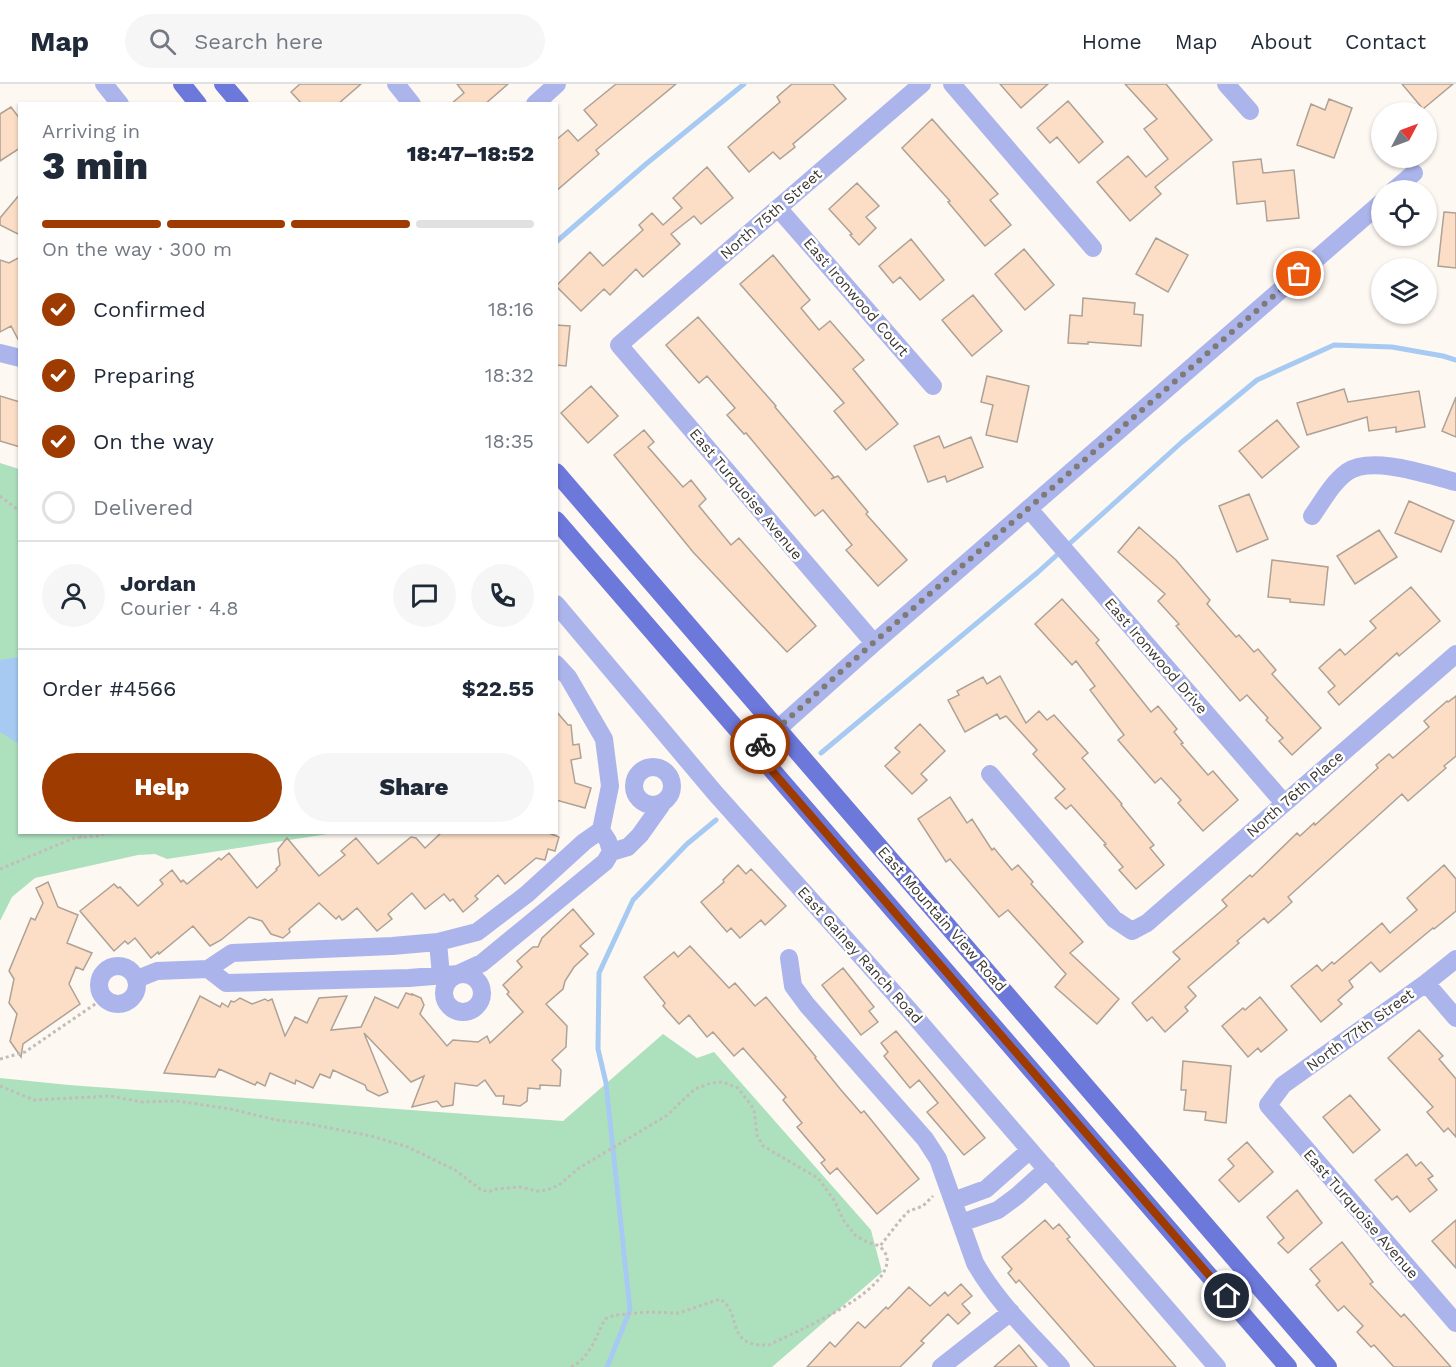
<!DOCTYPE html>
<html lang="en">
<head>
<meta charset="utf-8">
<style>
	:root { --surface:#fff; --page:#f6f6f7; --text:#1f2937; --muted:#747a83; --line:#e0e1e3; --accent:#9e3b00 }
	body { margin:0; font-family:"Work Sans",sans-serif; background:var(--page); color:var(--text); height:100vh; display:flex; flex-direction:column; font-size:22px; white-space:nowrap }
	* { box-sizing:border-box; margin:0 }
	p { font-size:20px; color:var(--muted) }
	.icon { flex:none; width:33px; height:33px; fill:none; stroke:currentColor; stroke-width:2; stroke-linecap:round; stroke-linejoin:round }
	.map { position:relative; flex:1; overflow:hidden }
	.details { position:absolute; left:18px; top:18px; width:540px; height:732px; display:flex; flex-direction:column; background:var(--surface); border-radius:0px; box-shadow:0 2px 4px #0004 }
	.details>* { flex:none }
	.needle { width:39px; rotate:49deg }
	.controls { position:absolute; left:1371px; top:18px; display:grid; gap:12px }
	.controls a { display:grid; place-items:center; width:66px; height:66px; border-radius:50%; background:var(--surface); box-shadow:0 2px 4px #0004; font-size:30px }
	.pin { position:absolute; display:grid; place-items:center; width:51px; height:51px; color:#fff; margin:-26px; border:3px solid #fff; border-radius:50%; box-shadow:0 2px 6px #0007 }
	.courier { position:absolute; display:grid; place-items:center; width:60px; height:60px; margin:-30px; border:4px solid #9e3b00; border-radius:50%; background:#fff; color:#222; box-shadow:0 2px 8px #0007 }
	.headline em { font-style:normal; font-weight:800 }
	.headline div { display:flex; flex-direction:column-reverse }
	.headline { display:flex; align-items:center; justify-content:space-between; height:102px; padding:0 24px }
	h1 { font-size:39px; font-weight:800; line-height:45px }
	.bar { display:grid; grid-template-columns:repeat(4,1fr); gap:9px 6px; align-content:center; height:72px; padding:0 24px }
	.bar i { height:8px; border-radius:4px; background:var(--line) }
	.bar .selected { background:var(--accent) }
	.bar p { grid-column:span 4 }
	.line { display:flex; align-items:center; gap:15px; padding:0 24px; border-top:2px solid var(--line) }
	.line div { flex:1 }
	.round { display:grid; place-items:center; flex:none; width:63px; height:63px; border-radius:32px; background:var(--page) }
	ol { padding:0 24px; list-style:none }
	li { display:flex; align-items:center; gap:18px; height:66px }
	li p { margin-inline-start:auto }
	li .icon { padding:6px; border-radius:50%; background:var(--accent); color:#fff; stroke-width:4 }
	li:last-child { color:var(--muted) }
	li i { width:33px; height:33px; border:3px solid var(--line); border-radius:50% }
	.action { display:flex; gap:12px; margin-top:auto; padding:12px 24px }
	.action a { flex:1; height:69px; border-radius:36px; background:var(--accent); color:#fff; font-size:24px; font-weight:800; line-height:69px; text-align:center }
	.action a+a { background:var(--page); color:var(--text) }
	header { display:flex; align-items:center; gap:36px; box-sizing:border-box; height:84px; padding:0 30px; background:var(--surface); border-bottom:2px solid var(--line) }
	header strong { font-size:28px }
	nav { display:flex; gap:33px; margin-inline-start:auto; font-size:21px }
	.search { width:420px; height:54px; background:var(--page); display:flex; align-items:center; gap:15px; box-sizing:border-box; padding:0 21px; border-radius:33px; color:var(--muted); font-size:22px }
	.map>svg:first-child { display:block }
	.green { fill:#ade1be }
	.water { fill:#a7caf3 }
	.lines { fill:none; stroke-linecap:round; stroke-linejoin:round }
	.stream { stroke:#a7caf3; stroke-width:5 }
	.building { fill:#fbdec5; stroke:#aea195; stroke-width:1.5 }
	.path { stroke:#c2bdb8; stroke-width:3; stroke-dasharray:3 3; stroke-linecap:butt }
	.minor { stroke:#abb5ec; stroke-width:18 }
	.major { stroke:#6d78db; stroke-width:18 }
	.done { stroke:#7f7a75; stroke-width:6; stroke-dasharray:0 10.8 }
	.route { stroke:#9e3b00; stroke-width:8 }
	.labels { text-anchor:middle; stroke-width:5; stroke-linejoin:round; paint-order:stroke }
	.street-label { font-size:15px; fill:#3b3631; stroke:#fff }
</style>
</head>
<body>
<header>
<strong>Map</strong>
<div class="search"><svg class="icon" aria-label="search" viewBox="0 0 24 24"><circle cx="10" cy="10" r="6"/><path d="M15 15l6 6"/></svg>Search here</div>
<nav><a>Home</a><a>Map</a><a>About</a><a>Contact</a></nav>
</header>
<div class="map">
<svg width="1456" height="1283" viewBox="0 0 1456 1283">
	<rect width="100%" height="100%" fill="#fef8f3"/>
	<path class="green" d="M0,379L19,385L20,748L334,749L167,775L155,770L138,771L35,794L12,813L0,837Z
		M663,950L697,974L714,968L871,1146L882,1188L772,1283H0V994L69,1001L563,1037Z"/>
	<path class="water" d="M19,573H20L19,660L0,648V576Z"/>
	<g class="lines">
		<path class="stream" d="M556,158L646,80L744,0
			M821,669L1037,489L1182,358L1257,296L1334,261L1392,263L1443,272L1456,276
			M607,1283L630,1226L606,999L598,965L599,889L633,816L687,760L716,736"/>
	</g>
	<path class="building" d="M300,0H361L338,20H302L291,8Z
		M457,0H508L485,20H451L464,9Z
		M616,0H676L596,66L599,70L556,107V56L568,46L578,57L597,41L584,26Z
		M792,0H833L846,15L793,60L795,63L780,75L773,68L749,88L728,63L780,18L777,13Z
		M1000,0H1048L1021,24Z
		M1125,0H1166L1212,56L1155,103L1161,110L1130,137L1097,98L1128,72L1146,93L1168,75L1144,45L1157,35Z
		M1402,0H1453L1423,25Z
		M1329,15L1352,24L1334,74L1297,61L1311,20L1325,26Z
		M1068,17L1103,58L1079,79L1057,53L1050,59L1037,44Z
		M11,23L20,35V64L0,77V30Z
		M932,35L998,110L990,116L1011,141L985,162L948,118L950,117L902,64Z
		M1261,75L1263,89L1294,86L1299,134L1267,137L1265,117L1237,120L1233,78Z
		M707,83L733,114L701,140L694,132L671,150L680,160L643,193L636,185L610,211L604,205L581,227L556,202L590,168L603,182L643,146L639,141L652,129L663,141L682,124L673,114Z
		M857,99L879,122L866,133L876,144L859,161L850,151L852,150L829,125Z
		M20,110V151L0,141V134Z
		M1444,128L1456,129V184L1438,182Z
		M1156,154L1188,171L1168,208L1136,190Z
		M911,155L944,196L920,216L900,193L893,199L879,182Z
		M1024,165L1054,201L1025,226L995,190Z
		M773,171L810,216L801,224L819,246L830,237L864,276L853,285L898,340L866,366L834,327L844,319L740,200Z
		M20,173V259L11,242L0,248V176L9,179Z
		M973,211L1002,247L972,272L942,236Z
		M1083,214L1135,219L1134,230L1143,231L1141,262L1088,258V260L1068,259L1070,231L1082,232Z
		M698,233L776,322L775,323L834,393L831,395L838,392L868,428L866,430L907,476L878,502L846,466L852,461L823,426L815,432L746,349L744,350L727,331L735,324L707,292L699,299L666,261Z
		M556,241L570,242L566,282L556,281Z
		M987,292L1029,302L1017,358L986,351L993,321L981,318Z
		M591,302L618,332L588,359L561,329Z
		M1344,305L1348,318L1419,307L1425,343L1396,348V343L1369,347L1367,333L1307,351L1297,319Z
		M0,312L20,318V363L0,357Z
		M1456,313V353L1442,347Z
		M1277,336L1299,363L1262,394L1239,367Z
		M644,346L654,358L648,363L683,403L691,396L706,415L699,422L731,461L739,454L816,542L787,568L693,468L614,371Z
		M939,352L944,364L971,353L983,383L947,398L945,392L928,398L914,362Z
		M1249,410L1268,455L1237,468L1219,422Z
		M1409,417L1454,437L1441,468L1395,449Z
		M1139,443L1176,476L1210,516L1207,520L1236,553L1239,551L1254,568L1258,565L1276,586L1272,590L1321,644L1292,671L1279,657L1283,654L1266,636L1268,634L1247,611L1240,617L1176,542L1179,540L1158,517L1165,510L1118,468Z
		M1379,446L1397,473L1355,500L1337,472Z
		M1272,476L1328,483L1324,521L1290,518V515L1268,513Z
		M1411,503L1440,537L1399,572L1397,569L1339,621L1328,608L1335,602L1319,584L1340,565L1345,571L1376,544L1370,537Z
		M1062,515L1099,556L1096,559L1151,628L1158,622L1177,645L1174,648L1183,659L1181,660L1208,691L1213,687L1238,716L1203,747L1178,719L1181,716L1161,694L1155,699L1118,656L1124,651L1090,606L1095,602L1076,577L1072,581L1035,540Z
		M1000,592L1026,639L1039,627L1047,636L1054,631L1088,669L1082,674L1122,720L1121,721L1154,761L1150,764L1164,781L1136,805L1119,786L1123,783L1104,761L1106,760L1071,721L1066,725L1055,714L1065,705L1033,670L1037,666L1006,632L1000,635L997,630L965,648L948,616L959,611L957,607L983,593L987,600Z
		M1456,612V672L1444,682L1446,684L1408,717L1402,710L1288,813L1292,818L1268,839L1264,834L1237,857L1239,859L1188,903L1196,912L1185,923L1188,927L1165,948L1152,933L1147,937L1132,919L1180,875L1173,868L1227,822L1222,816L1250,791L1252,793L1297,749L1300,752L1314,739L1315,741L1378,684L1376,681L1389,670L1393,674L1429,643L1424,637L1447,617L1448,618Z
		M556,627L568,641H571L573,661L579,660L581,674L571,676L575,699L591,704L585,724L556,716Z
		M920,640L945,667L921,690L927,696L912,710L885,682L900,668L895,664Z
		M950,713L967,739L972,735L992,766L994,764L1012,786L1018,781L1033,798L1031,800L1083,858L1070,869L1119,915L1097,940L1055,903L1066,890L1008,826L999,833L950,775L946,778L918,735Z
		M442,748H546L559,753L555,767L548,765L545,776L536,774L505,800L498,791L475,812L478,815L463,828L453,815L450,817L444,810L425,825L412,809L388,830L392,835L377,847L357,824L344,835L342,836L339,832L336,835L319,819L289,845L290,848L283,854L271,850L262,837L249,833L221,856L210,862L193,842L159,870L158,868L151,874L135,854L128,860L125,857L114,867L80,827L114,800L118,804L120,803L138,822L163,800L160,796L172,786L181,798L183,796L187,800L219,774L221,776L229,769L257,804L277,786L276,785L280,781L278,765L287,754L319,792L345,771L341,767L356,754L378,780L411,753L416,754L425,764Z
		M738,781L746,790L751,785L786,822L765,841L761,836L740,854L731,844L727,848L701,818L724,798L723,796Z
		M1444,781L1456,795V827L1434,845L1433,844L1380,888L1371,878L1349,897L1353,903L1338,916L1342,920L1321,938L1291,902L1317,881L1322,887L1332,878L1334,880L1382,839L1390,849L1417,826L1407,814Z
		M48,798L58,823L78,831L67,859L92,869L83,886L76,883L69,900L80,920L23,960L21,973L10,957L17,930L9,919L14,895L9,887L31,834L35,836L43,819L36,804Z
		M573,825L594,850L580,862L588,870L574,883L565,897L563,905L546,920L567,942L566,963L552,976L561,986L560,1002L540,1001V1005L528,1004L527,1017L520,1022L503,1020L504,1012H496L485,996L477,1002L455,999L453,1021L442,1023L437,1017L412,1023L424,992L411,998L364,949L388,1008L379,1012L367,1006L365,1001L333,986L330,994L320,990L313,1004L296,996L295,1000L270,989L265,1002L257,998L255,1001L219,985L215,993L164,989L200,912L220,923L222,919L228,923L231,917L234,918L240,914L252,920L265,915L268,917L272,915L285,952L295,933L307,939L319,914L347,912L331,946L361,943L375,913L398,924L406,909L412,911V910L421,914L424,921L420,930L447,962L453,956L478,958L487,952L490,959L523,928L507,910L509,908L503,901L522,883L517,877L533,863H538L542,854Z
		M690,862L729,904L735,899L755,922L766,913L816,973L815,974L841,1006L861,1029L864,1027L919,1095L877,1130L837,1084L830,1090L821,1079L825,1076L797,1043L802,1039L783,1016L786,1013L743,964L734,972L713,948L707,953L689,931L679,940L663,922L665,919L644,893L674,868L678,873Z
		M843,884L874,923L869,927L878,938L861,951L822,901Z
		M1260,913L1287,946L1261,968L1258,964L1248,973L1222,942L1243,924L1245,926Z
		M1419,946L1443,972L1439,975L1456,995V1053L1448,1044L1444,1048L1427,1028L1433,1023L1388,974Z
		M896,947L985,1054L964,1071L927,1028L938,1019L919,996L910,1004L884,972L888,968L881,959Z
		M1183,977L1231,982L1226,1039L1205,1036L1206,1028L1184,1026L1186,1006H1181Z
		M1350,1011L1380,1046L1353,1069L1323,1033Z
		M1247,1058L1273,1088L1239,1118L1219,1096L1234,1082L1228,1075Z
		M1407,1070L1416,1082L1421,1078L1433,1092L1428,1095L1437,1106L1410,1128L1397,1112L1392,1116L1375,1096Z
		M1297,1106L1322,1139L1288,1169L1278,1159L1284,1154L1267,1133Z
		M1045,1136L1053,1145L1059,1140L1070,1153L1067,1155L1176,1283H1095L1019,1196L1016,1199L1008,1189L1012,1185L1002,1173Z
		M1456,1136V1184L1432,1157Z
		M1342,1158L1373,1198L1370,1200L1401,1233L1404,1230L1451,1283H1394L1374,1261L1371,1263L1357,1248L1363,1242L1344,1222L1338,1227L1316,1201L1320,1197L1310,1185Z
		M961,1200L972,1212L962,1220L970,1229L958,1240L948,1230L921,1257L924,1259L900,1283H807L830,1258L835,1263L858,1238L865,1244L886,1223L888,1225L909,1203L930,1222L945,1208L948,1212Z
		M1019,1261L1037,1283H994Z"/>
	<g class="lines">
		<path class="path" d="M0,412L17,425L20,429
			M80,754L84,748
			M0,785L74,754L98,752L111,748
			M0,975L25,968L104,914
			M0,1002L34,1016L110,1012L142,1018L177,1017L231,1025L276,1036L304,1039L371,1052L408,1063L455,1086L480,1105L488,1108L496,1105L520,1103L537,1107L547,1106L559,1101L579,1084L666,1032L695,1005L711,999L723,998L738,1004L754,1025L757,1051L763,1062L818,1094L834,1116L844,1137L855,1151L867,1158L880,1162
			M571,1283C590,1274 596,1252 605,1235L615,1231L650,1228L679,1229L720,1215C744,1230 723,1263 769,1261C796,1247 892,1209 887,1173C886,1169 882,1165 880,1162L902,1134L909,1127L923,1122L933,1112"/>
		<path class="minor" d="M104,0L120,20
			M396,0L412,20
			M952,0L1093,164
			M1226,0L1250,27
			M535,20L557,0
			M1394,106L1414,89
			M778,124L933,302
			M0,269L20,274
			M1029,425L1284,719
			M1312,432C1322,418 1332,399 1347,388C1372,371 1428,391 1456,398
			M556,520L715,709L910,927L1217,1283
			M874,559L619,261L922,0
			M754,666L874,559L1382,118
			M634 702a19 19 0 1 1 38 0a19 19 0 1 1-38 0Z
			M990,690L1114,835L1132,847L1147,839L1456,570
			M611,768L628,763L640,751L662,720
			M438,858L441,892
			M789,874L793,902L807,921L925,1055L938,1075L975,1179C997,1218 1031,1250 1061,1283
			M1456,875L1426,899L1283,1001L1268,1021L1456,1239
			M99 901a19 19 0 1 1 38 0a19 19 0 1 1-38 0Z
			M208,885L226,899L409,894L458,890L482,879L605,778L611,768L608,757L601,746
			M444 909a19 19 0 1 1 38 0a19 19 0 1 1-38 0Z
			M137,895L157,887L208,885L232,869L392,862L438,858L477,848L527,810L584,758L601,746L610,702L604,655L568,593L556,580
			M1426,899L1456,934
			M953,1117L986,1105L1030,1066
			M961,1139L998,1126L1017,1112L1047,1085
			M941,1283L1011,1228"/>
		<path class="major" d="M182,0L198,20
			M223,0L240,20
			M556,388L1328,1283
			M556,436L1288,1283"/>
	</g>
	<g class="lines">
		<path class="done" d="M760,660L873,559L1299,190"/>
		<path class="route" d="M760,660L754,666L1227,1212"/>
	</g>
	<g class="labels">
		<g class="street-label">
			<text transform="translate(771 130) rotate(-41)" y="5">North 75th Street</text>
			<text transform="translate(856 213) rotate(49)" y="5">East Ironwood Court</text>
			<text transform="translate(746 410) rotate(50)" y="5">East Turquoise Avenue</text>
			<text transform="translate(1156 572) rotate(49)" y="5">East Ironwood Drive</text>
			<text transform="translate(1295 710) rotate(-41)" y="5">North 76th Place</text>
			<text transform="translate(942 835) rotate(49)" y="5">East Mountain View Road</text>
			<text transform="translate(860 871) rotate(48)" y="5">East Gainey Ranch Road</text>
			<text transform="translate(1360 946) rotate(-36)" y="5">North 77th Street</text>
			<text transform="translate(1361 1130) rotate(49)" y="5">East Turquoise Avenue</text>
		</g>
	</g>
</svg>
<div class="controls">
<a><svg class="needle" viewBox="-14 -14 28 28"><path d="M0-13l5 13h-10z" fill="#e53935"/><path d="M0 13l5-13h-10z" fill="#747a83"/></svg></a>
<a><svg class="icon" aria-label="locate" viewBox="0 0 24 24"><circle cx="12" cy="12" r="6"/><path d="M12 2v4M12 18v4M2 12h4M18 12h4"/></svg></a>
<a><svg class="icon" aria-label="layers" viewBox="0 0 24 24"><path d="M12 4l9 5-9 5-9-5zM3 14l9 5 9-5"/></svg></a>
</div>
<div class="pin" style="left:1299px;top:190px;background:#ea580c"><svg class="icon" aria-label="bag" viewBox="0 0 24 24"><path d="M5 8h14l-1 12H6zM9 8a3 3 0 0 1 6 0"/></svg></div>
<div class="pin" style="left:1227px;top:1212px;background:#1f2937"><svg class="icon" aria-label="home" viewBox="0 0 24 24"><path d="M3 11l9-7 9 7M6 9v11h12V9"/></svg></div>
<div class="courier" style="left:760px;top:660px"><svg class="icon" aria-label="bike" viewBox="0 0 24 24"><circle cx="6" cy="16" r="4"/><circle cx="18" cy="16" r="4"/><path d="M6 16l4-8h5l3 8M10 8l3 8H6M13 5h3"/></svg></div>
<section class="details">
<div class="headline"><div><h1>3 min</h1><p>Arriving in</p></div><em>18:47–18:52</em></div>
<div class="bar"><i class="selected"></i><i class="selected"></i><i class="selected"></i><i></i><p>On the way · 300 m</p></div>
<ol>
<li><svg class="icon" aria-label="check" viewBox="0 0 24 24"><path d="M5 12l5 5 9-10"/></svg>Confirmed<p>18:16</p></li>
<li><svg class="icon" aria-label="check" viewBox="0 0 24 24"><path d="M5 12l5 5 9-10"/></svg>Preparing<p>18:32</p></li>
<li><svg class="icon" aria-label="check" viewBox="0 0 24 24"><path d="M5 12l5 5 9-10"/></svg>On the way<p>18:35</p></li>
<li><i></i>Delivered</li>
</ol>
<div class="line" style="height:108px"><a class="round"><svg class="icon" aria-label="person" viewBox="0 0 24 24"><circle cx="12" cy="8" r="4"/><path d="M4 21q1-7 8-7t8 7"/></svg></a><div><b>Jordan</b><p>Courier · 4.8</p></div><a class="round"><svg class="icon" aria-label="chat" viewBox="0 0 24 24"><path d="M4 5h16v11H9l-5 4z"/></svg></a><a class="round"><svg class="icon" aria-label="phone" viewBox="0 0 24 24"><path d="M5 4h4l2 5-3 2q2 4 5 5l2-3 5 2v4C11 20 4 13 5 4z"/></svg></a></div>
<div class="line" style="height:78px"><div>Order #4566</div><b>$22.55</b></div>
<div class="action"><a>Help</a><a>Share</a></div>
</section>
</div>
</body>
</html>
